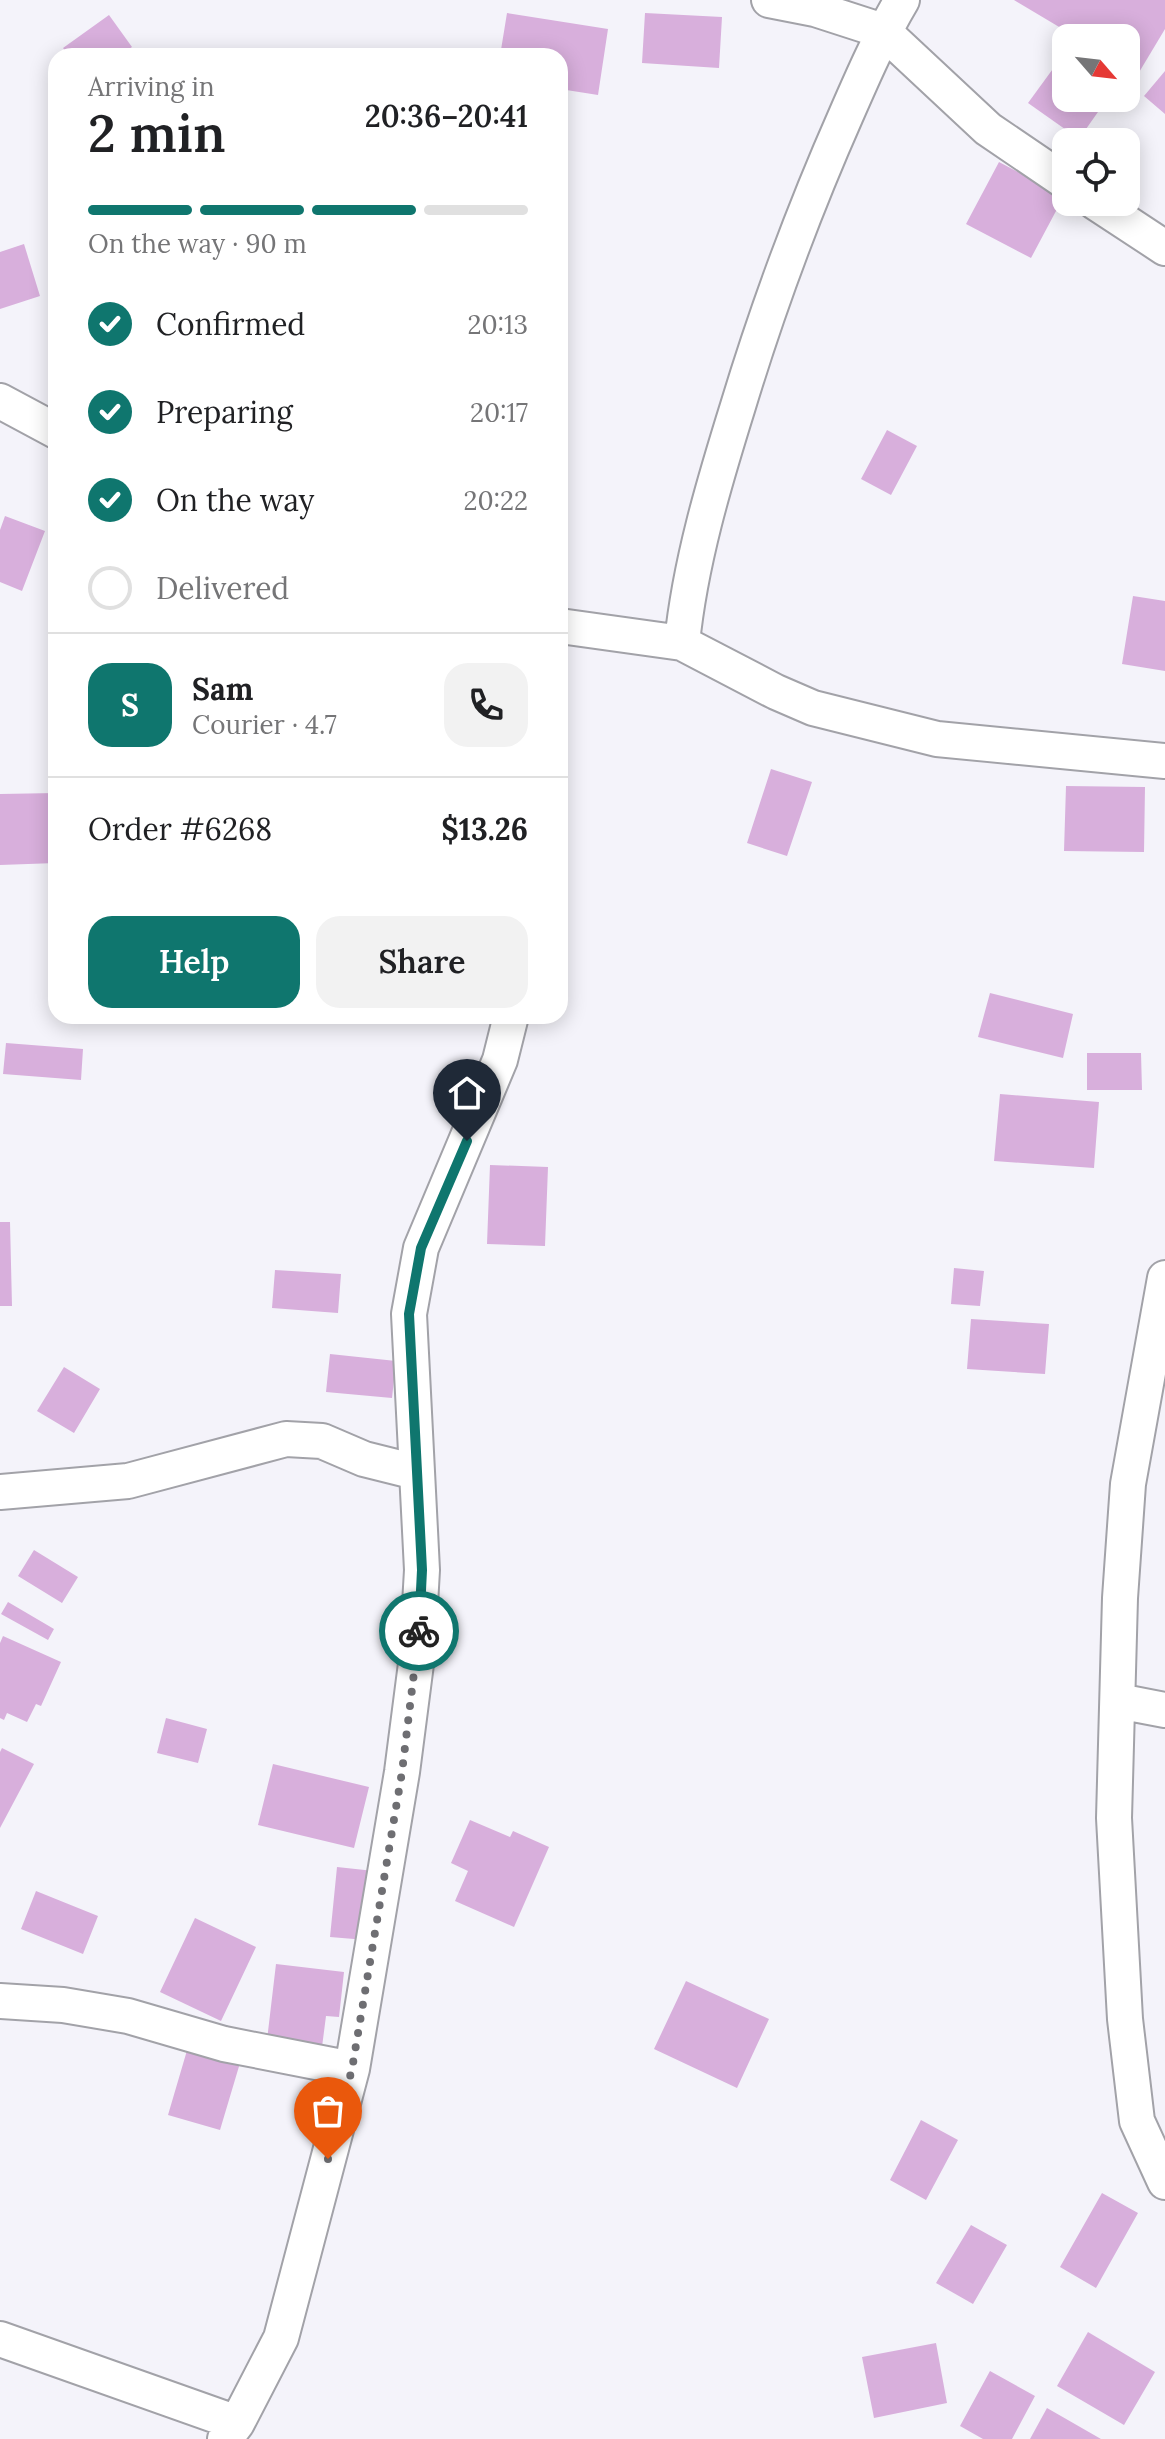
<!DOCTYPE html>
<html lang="en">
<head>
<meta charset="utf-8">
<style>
	:root { --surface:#fff; --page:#f2f2f2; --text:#202124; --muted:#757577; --line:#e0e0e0; --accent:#0f766e }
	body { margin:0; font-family:Lora,serif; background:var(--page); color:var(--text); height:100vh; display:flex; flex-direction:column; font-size:30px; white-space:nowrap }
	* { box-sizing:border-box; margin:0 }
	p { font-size:26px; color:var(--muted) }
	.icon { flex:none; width:44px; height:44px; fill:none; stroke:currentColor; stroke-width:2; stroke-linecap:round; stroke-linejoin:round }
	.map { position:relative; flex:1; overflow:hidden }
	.details { position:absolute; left:48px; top:48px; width:520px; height:976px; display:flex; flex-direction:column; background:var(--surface); border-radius:24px; box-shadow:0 4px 20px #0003 }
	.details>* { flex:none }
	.needle { width:52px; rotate:118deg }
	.buttons { position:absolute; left:1052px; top:24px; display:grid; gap:16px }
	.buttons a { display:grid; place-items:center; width:88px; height:88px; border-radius:16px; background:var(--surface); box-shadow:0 4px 20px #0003; font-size:40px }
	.pin { position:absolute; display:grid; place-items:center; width:68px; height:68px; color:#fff; margin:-82px -34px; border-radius:50% 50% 50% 0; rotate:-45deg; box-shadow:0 0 8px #0007 }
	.pin .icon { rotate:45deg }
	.courier { position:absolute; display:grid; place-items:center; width:80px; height:80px; margin:-40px; border:6px solid #0f766e; border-radius:50%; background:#fff; color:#222; box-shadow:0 2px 10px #0007 }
	.head em { font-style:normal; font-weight:600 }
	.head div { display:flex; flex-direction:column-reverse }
	.head { display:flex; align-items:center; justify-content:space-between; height:136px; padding:0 40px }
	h1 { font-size:52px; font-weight:600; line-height:60px }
	.bar { display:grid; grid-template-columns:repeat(4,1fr); gap:12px 8px; align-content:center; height:96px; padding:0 40px }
	.bar i { height:10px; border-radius:6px; background:var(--line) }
	.bar .selected { background:var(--accent) }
	.bar p { grid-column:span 4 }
	.line { display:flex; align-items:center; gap:20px; padding:0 40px; border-top:2px solid var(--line) }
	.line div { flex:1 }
	.round { display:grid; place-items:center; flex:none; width:84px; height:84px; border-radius:24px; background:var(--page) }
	ol { padding:0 40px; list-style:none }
	li { display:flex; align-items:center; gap:24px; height:88px }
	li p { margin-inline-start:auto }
	li .icon { padding:8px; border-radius:50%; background:var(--accent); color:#fff; stroke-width:4 }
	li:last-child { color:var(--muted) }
	li i { width:44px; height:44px; border:4px solid var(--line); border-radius:50% }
	.primary-button { display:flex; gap:16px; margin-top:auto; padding:16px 40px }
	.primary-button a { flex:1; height:92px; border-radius:24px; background:var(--accent); color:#fff; font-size:32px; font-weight:600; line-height:92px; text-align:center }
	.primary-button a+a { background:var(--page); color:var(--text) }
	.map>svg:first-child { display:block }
	.building { fill:#d8afdc }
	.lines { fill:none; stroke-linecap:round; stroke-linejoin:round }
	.street-casing { stroke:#a2a2a8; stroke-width:38 }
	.street { stroke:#fff; stroke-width:34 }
	.done { stroke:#6e6e72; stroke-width:8; stroke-dasharray:0 14.4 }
	.route { stroke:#0f766e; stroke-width:10 }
</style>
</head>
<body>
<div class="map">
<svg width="1165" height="2439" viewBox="0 0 1165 2439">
	<rect width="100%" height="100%" fill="#f4f3fa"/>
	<path class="building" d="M1014,0H1165V29L1138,74L1126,67V38L1076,37Z
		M507,13L608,29L598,95L560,89V56H500Z
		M645,13L722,17L719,68L642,63Z
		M109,15L132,47L119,56H69L63,48Z
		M1055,66L1066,74V98H1100L1105,102L1079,139L1028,103Z
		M1165,71V114L1144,96Z
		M999,162L1064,196L1031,258L966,224Z
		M24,244L40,296L0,309V252Z
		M887,430L917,446L891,495L861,479Z
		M5,516L45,531L22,591L0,582V530Z
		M1133,596L1165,601V671L1122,664Z
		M771,769L812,782L787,856L747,843Z
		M1066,786L1145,787L1144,852L1064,851Z
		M56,793V863L0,865V794Z
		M990,993L1073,1014L1063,1058L978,1037Z
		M6,1043L83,1049L81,1080L3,1074Z
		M1087,1053H1141L1142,1090H1087Z
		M1000,1094L1099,1102L1094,1168L994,1161Z
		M490,1165L548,1167L545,1246L487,1244Z
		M0,1222H10L12,1306H0Z
		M954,1268L984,1271L980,1306L951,1304Z
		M275,1270L341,1274L338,1313L272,1308Z
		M971,1319L1049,1324L1045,1374L967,1369Z
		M330,1354L396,1361L392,1398L326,1392Z
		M64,1367L100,1389L74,1433L37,1411Z
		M34,1550L78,1577L62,1603L18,1576Z
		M8,1602L54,1629L48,1640L1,1614Z
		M3,1636L61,1662L41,1706L36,1704L27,1722L7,1713L4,1720L0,1718V1643Z
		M166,1718L207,1729L198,1763L157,1753Z
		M2,1748L34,1764L0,1828V1752Z
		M273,1764L369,1787L354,1848L258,1825Z
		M470,1820L510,1837L513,1831L549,1847L514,1927L455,1901L468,1871L451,1863Z
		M337,1867L374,1871L366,1940L330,1937Z
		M36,1891L98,1916L83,1954L21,1929Z
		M195,1918L256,1947L221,2021L160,1992Z
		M276,1964L344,1972L339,2017L326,2016L322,2047L267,2040Z
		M686,1981L769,2019L737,2088L654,2049Z
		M188,2047L240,2063L220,2130L168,2115Z
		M921,2120L958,2140L926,2200L890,2180Z
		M1102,2193L1138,2213L1096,2288L1060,2267Z
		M971,2225L1007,2245L973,2304L936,2283Z
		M1088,2332L1155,2372L1124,2425L1057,2386Z
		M936,2343L947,2403L874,2418L862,2357Z
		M990,2371L1035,2396L1012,2439H983L960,2426Z
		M1047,2408L1101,2439H1030Z"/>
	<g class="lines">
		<defs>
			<path id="street" d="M769,0L815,9L883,31L988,129L1066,182
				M1095,202L1165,248
				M0,401L56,431
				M560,626L682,643L776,692L813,708L937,739L1165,761
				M682,643C690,563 714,483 738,406C768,307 804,210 846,115C863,76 880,37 902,0
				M1165,1278L1128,1484L1120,1598L1114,1818L1125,2019L1137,2121L1165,2182
				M0,1492L128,1481L286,1439L322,1441L364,1459L416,1472
				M1118,1701L1165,1710
				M0,2001L63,2005L128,2016L224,2044L352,2069
				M0,2339L237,2423
				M225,2439L237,2423L281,2338L352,2069L402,1772L417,1656L422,1570L409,1314L421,1248L500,1060L511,1016"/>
		</defs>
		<use href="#street" class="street-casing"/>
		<use href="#street" class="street"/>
	</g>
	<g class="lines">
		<path class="done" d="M328,2159L352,2069L402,1772L419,1631"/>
		<path class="route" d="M419,1631L422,1570L409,1314L421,1248L467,1141"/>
	</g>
</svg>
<div class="buttons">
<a><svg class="needle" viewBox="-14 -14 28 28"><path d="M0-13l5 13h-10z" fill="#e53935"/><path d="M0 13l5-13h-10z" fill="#757577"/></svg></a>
<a><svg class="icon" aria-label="locate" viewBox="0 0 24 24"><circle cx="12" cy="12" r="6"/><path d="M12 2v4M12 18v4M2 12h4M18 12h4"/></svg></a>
</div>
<div class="pin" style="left:328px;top:2159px;background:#ea580c"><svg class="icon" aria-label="bag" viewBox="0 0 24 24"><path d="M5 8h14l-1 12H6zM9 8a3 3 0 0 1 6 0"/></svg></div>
<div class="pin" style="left:467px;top:1141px;background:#1f2937"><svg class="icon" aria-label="home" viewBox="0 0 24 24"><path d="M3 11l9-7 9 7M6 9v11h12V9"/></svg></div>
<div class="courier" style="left:419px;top:1631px"><svg class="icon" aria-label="bike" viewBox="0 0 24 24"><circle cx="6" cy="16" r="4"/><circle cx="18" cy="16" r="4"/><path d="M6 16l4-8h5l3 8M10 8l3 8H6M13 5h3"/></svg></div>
<section class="details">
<div class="head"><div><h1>2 min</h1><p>Arriving in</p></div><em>20:36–20:41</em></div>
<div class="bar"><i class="selected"></i><i class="selected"></i><i class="selected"></i><i></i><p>On the way · 90 m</p></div>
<ol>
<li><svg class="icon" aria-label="check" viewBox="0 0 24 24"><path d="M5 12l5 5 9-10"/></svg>Confirmed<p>20:13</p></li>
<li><svg class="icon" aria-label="check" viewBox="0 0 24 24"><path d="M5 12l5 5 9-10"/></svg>Preparing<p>20:17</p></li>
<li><svg class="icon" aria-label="check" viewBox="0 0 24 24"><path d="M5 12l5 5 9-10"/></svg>On the way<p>20:22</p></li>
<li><i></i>Delivered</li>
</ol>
<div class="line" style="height:144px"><b class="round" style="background:var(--accent);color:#fff">S</b><div><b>Sam</b><p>Courier · 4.7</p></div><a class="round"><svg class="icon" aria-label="phone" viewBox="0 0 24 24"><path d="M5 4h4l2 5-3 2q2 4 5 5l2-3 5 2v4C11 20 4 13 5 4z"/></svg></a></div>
<div class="line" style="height:104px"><div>Order #6268</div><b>$13.26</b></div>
<div class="primary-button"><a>Help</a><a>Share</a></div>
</section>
</div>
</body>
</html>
